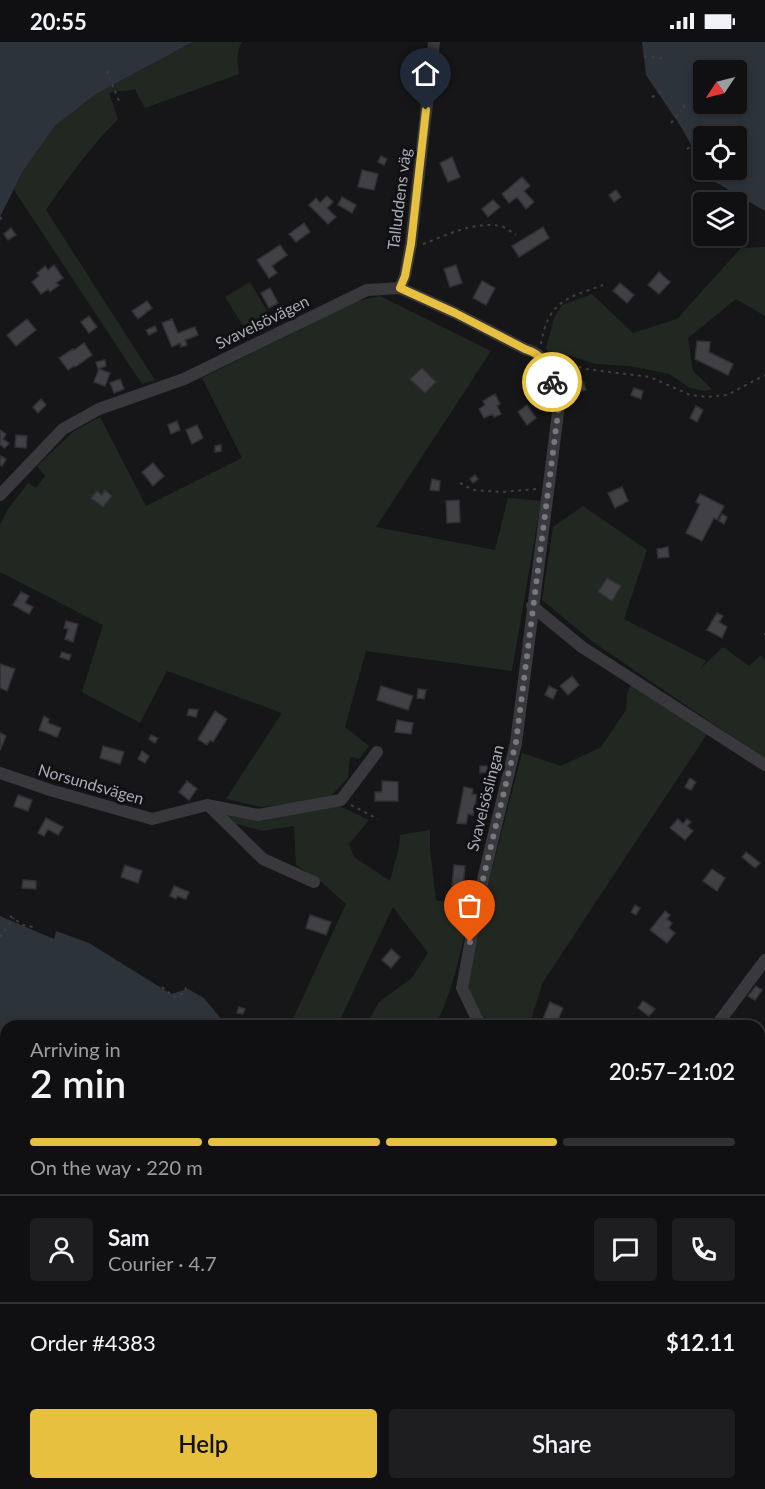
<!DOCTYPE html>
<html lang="en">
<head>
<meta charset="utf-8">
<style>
	:root { --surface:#101012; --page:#1e1e20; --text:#f1f3f6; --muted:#9c9d9f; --line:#303032; --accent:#e7c040 }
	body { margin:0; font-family:Lato,sans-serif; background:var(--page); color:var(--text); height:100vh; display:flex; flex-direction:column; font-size:22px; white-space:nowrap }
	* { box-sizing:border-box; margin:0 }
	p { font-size:20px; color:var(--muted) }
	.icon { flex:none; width:33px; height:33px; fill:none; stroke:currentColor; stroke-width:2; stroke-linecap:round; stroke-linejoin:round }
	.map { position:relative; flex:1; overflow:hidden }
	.panel { position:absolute; left:0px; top:978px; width:765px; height:470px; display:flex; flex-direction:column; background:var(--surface); border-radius:18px 18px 0 0; box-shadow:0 3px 9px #0003,0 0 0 2px var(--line) }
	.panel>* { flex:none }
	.needle { width:39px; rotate:235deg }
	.tools { position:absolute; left:693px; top:18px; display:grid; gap:12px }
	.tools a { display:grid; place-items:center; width:54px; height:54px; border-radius:6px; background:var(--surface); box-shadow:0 3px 9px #0003,0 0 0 2px var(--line); font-size:30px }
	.pin { position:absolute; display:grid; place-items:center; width:51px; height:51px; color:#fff; margin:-62px -26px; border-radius:50% 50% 50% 0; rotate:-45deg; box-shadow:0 0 6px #0007 }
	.pin .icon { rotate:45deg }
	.courier { position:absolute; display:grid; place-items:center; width:60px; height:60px; margin:-30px; border:4px solid #e7c040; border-radius:50%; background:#fff; color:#222; box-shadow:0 2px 8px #0007 }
	.overview em { font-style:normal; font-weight:600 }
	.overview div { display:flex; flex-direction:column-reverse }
	.overview { display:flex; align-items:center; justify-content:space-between; height:102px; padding:0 30px }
	h1 { font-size:39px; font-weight:600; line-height:45px }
	.bar { display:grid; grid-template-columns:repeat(4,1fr); gap:9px 6px; align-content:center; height:72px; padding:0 30px }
	.bar i { height:8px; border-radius:4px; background:var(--line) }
	.bar .on { background:var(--accent) }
	.bar p { grid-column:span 4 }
	.line { display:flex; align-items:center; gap:15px; padding:0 30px; border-top:2px solid var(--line) }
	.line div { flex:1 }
	.round { display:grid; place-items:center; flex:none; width:63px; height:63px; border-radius:6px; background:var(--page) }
	.button { display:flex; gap:12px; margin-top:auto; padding:12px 30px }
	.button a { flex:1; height:69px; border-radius:6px; background:var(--accent); color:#111; font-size:24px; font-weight:600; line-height:69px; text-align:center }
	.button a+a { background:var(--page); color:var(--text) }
	.status { display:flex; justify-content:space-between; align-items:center; height:42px; padding:0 30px; background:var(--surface); direction:ltr }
	.status svg { height:16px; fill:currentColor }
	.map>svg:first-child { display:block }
	.green { fill:#212822 }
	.water { fill:#2d333b; fill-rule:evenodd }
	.building { fill:#414145; stroke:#313034; stroke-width:1.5 }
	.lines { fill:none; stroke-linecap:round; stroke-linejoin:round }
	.path { stroke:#3e3f44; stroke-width:2; stroke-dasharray:3 4.5; stroke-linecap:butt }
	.minor { stroke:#38383d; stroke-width:12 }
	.done { stroke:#76787f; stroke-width:6; stroke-dasharray:0 10.8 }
	.route { stroke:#e7c040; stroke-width:8 }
	.labels { text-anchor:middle; stroke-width:6; stroke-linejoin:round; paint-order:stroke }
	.street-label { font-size:16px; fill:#a9acb7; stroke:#111113 }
</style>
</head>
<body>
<div class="status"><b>20:55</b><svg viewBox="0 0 49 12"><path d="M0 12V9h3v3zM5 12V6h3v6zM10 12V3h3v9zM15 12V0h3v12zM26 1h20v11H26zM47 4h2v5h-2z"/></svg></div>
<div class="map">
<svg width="765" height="1447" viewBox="0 0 765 1447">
	<rect width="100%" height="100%" fill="#161618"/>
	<path class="green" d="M193,0H242C236,10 237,21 239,32L145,66L135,47C126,50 118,48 109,51L118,77C90,105 68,136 46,168L155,338L142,342L14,148L23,129L55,84L96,52Z
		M765,205V274L736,257L688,296L693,329L712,347L705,349L690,346L669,332L630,324L596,322L567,313H551L546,306L554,276L562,263L592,252L633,291L677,277L741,206Z
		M250,240L273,279L249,293L225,255Z
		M380,254L491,309L376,485L495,508L508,456L541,459L512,629L366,609L345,685L369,704L359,717L350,715L348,736L331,754L302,760L262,765L226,757L282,671L167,629L140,681L82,650L103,583L0,530V483L8,467L28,441L36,446L45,434L37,424L74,389L100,375L146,464L242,416L202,336L357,259Z
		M583,464L647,508L624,577L706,619L699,628L723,605L749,624L761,613L765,618V717L593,600L542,558L553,485Z
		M631,642L707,692L543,940L529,984H500L476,970L468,949L470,913L522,711L561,724L601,705L626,668L627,652Z
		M335,762L369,778L349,802L354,815L390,839L399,805L400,793L430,788V807L436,858L471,867C461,906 454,948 435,984H366L379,960L412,936L428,911L393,865L337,984L290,983L346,862L319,838L296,823L294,784L262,789L229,780L222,770L261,779Z
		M759,1052L765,1056V1100L759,1095Z
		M0,1189L6,1194V1442H439L450,1447H0Z"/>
	<path class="water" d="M0,0H193L96,52L55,84L23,129L0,175Z
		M642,0H765V169L712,138L705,128H736V94H704L703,124L681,85L646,33ZM736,28V62H704V28Z
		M0,874L54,897L56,889L89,901L171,952L188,947L204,956L227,984H6V1194L0,1189Z
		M765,1221V1447H450L439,1442H759V1248L761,1249L763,1247L759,1243V1227Z"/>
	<path class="building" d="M381,114L387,117L384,123L378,120Z
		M452,115L460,135L448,140L440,121Z
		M362,128L378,132L374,148L358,145Z
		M522,135L530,144L524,149L534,160L526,167L517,155L509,161L502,152Z
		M616,148L621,155L614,160L609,153Z
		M327,154L333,160L327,166L336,175L328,182L309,163L316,156L320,161Z
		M342,155L356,163L352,171L338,163Z
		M493,158L500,165L488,175L482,167Z
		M304,181L310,190L296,200L289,192Z
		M543,185L549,196L519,215L512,204Z
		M11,186L16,193L8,198L4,192Z
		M280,203L287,213L272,224L277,231L269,236L257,218Z
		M54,223L63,236L56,241L59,243L50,250L48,247L41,252L32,240L39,234L37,231L45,224L48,228Z
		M456,223L462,241L450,245L444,227Z
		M659,230L670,240L659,252L648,243Z
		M482,239L495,246L486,263L473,256Z
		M620,241L634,253L627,261L613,249Z
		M270,246L278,261L269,266L261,251Z
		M147,259L152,266L138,277L132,269Z
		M89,274L97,285L89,291L81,280Z
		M27,277L36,288L16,304L7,293Z
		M172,277L178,291L195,285L198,293L185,298L187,303L181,305L180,301L172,305L162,281Z
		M155,284L157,289L149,293L146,288Z
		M697,299L710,300L709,310L733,322L728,333L695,317Z
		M84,301L92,313L75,325L74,324L68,328L59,316L73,307L74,308Z
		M105,318L106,324L98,327L96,320Z
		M422,326L436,340L425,351L410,337Z
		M99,327L110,331L105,344L94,340Z
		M120,337L124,347L114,351L110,341Z
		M583,339L586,348L574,351L571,343Z
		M634,346L643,349L641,357L631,353Z
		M495,352L500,362L497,364L501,372L494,375L492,372L484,376L479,367L485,363L483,359Z
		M41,357L46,363L38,371L33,365Z
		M527,363L536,376L527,383L518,370Z
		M696,364L703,368L697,380L690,376Z
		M177,379L180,388L171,392L168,383Z
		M197,383L203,396L192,402L186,388Z
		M0,388L6,392L3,397L9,401L5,406L0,403Z
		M16,393L27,394L26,406L15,405Z
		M221,403V409L215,410V404Z
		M1,414L6,417L2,424L0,423Z
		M153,421L164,434L153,444L142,430Z
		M475,433L478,437L473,441L470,437Z
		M432,437L440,439L439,449L430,448Z
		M622,445L628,459L615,466L608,451Z
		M105,448L112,454L103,465L91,456L97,449L102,453Z
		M700,452L724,464L717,478L714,476L702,499L686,491L700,462L696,460Z
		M459,458L460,480L447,481L446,459Z
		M722,472L727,475L724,482L719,479Z
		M668,505L669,515L658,516L657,507Z
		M607,536L621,544L612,559L598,550Z
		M21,550L29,554L25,561L33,565L29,572L13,563Z
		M717,571L723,574L719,580L727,585L722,596L707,588Z
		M66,579L78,582L73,600L65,597L68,587L64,586Z
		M62,610L71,613L69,618L60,615Z
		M0,622L15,627L7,649L0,646Z
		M572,634L579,643L568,653L560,644Z
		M381,644L413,654L408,668L377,658Z
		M549,644L557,648L553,657L545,653Z
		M418,647L426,648L424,657L417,656Z
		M189,667L198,668L196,675L187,673Z
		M215,669L227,677L213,700L210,698L207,703L198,697Z
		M44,674L49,677L48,681L61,686L57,695L39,688Z
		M397,678L413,681L411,692L395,690Z
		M0,691L6,694L0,708Z
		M151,693L158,696L155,701L149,697Z
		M103,704L124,710L120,722L100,716Z
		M142,709L149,714L145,721L138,717Z
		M480,724H487V730L480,731Z
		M690,736L696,740L691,748L685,745Z
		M187,739L197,747L189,758L179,750Z
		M382,739L398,740V759H375V750H382Z
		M464,745L473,747L472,752L477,753L473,773L468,772L466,782L457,781Z
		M18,753L32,758L28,769L14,764Z
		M46,776L63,785L58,793L48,787L44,794L38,791Z
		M678,777L683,782L687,777L691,780L687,784L693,789L685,798L670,786Z
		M746,810L760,821L755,826L742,815Z
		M125,823L142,829L138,841L121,835Z
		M454,823L465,824L463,846L452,844Z
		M712,827L725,836L717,849L703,839Z
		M23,838L36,839V847L22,846Z
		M174,844L189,850L186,857L177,854L176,857L170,854Z
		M635,863L640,866L636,873L631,870Z
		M665,869L670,873L667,877L672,881L669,886L675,891L667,901L650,888Z
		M310,873L331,880L326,893L306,886Z
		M391,907L400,915L391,926L382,918Z
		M756,944L762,948L755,958L748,954Z
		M643,959L655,967L649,974L638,966Z
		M550,960L563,966L555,984H540Z
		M239,965L245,967L243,972L237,971Z
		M765,1011V1039L759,1047V1020Z"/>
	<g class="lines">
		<path class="path" d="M644,15L665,16
			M107,29L110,37
			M112,42L120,61
			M652,55L662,50
			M684,63L685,69
			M671,81L681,69
			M705,94L716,87
			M687,107L704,96
			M0,175L4,181
			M423,202C447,193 474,179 500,184C506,185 511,190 516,193
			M541,302C548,259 567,256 603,243
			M557,319H560L586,327L650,335L690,353L707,355L727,353L765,333
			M460,441L473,448L503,450L536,447
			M764,592H765
			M351,763L378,777
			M10,874L23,883L33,885
			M0,895L14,876
			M162,945L174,955L185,951L186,945
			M759,1270L765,1275"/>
		<path class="minor" d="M400,246L405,234L411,202L434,0
			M0,453L63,387L99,367L184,337L367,248L400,246L455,271L525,307C529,308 534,310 538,313C552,324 554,347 559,363L516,701L479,854L462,946L477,977L484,984
			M532,564L582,605L765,723
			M0,731L50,748L152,777L207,763L258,773L341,758L377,710
			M208,763L263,817L314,840
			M716,984L765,918"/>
	</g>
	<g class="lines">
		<path class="done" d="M470,900L479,854L516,700L559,363L552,340"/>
		<path class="route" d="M426,68L411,202L405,234L400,246L455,271L525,307C543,313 547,321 552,340"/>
	</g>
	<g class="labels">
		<g class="street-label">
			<text transform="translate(399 157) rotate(-83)" y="6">Talluddens väg</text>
			<text transform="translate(262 280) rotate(-26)" y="6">Svavelsövägen</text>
			<text transform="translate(91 742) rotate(16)" y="6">Norsundsvägen</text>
			<text transform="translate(485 756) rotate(-76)" y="6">Svavelsöslingan</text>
		</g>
	</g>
</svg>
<div class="tools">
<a><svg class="needle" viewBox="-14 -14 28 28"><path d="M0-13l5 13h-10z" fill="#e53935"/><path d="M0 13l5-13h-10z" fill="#9c9d9f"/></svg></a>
<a><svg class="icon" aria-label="locate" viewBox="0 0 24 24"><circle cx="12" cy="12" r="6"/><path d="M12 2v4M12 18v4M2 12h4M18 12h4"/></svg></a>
<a><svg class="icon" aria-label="layers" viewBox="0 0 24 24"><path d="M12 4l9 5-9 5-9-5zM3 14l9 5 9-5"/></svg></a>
</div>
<div class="pin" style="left:470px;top:900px;background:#ea580c"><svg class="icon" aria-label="bag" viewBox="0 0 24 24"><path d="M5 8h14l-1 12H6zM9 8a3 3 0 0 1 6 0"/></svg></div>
<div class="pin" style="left:426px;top:68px;background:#1f2937"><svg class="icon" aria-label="home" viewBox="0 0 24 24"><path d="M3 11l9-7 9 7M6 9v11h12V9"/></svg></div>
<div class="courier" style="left:552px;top:340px"><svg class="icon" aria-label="bike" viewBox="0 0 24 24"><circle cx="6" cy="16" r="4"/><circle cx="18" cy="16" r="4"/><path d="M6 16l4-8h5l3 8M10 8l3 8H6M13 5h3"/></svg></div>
<section class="panel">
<div class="overview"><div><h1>2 min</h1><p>Arriving in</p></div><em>20:57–21:02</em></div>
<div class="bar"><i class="on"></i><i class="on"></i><i class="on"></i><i></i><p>On the way · 220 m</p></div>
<div class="line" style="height:108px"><a class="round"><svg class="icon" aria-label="person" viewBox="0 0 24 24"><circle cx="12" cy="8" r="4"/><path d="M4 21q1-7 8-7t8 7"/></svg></a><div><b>Sam</b><p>Courier · 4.7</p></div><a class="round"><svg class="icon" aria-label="chat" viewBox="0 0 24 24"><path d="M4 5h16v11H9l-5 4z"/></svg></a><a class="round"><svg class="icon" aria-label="phone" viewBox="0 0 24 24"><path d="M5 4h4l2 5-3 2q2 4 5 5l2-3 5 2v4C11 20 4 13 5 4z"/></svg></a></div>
<div class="line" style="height:78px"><div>Order #4383</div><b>$12.11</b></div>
<div class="button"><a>Help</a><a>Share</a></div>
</section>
</div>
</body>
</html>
